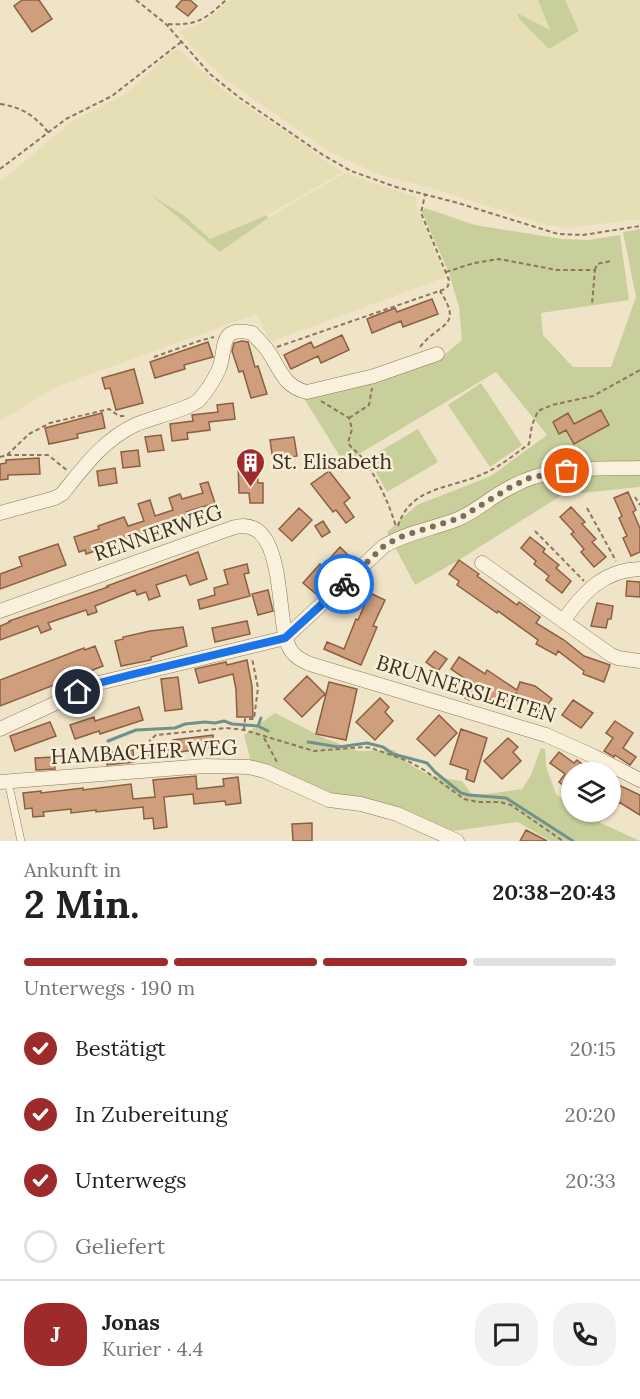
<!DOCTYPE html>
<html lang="de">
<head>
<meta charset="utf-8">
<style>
	:root { --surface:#fff; --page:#f2f2f2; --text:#222; --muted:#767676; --line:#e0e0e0; --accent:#9e2a2b }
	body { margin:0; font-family:Lora,serif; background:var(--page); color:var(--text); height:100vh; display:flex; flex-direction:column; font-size:22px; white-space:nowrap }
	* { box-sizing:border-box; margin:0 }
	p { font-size:20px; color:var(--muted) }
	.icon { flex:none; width:33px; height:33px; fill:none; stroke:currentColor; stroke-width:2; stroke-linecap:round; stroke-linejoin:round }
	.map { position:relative; height:841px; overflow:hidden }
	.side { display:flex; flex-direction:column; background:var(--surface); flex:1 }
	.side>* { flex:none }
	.tools { position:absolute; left:561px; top:762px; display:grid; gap:12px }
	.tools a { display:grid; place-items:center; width:60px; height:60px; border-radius:50%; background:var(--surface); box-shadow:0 2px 4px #0004; font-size:30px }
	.pin { position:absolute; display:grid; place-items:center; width:51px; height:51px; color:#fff; margin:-26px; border:3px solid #fff; border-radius:50%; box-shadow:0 2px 6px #0007 }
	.courier { position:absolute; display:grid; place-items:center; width:60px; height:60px; margin:-30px; border:4px solid #1a73e8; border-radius:50%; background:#fff; color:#222; box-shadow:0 2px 8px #0007 }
	.head em { font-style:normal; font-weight:700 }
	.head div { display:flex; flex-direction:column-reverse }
	.head { display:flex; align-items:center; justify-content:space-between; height:102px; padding:0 24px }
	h1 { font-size:39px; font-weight:700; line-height:45px }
	.bar { display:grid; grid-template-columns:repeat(4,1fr); gap:9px 6px; align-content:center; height:72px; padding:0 24px }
	.bar i { height:8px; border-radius:4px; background:var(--line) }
	.bar .active { background:var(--accent) }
	.bar p { grid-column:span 4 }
	.line { display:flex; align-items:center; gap:15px; padding:0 24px; border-top:2px solid var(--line) }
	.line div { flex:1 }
	.round { display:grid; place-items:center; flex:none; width:63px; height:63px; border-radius:24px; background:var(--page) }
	ol { padding:0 24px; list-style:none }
	li { display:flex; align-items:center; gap:18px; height:66px }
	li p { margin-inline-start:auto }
	li .icon { padding:6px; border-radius:50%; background:var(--accent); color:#fff; stroke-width:4 }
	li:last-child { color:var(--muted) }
	li i { width:33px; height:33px; border:3px solid var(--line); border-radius:50% }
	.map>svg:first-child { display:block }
	.farmland { fill:#e6deb5 }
	.green { fill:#c9cf9b }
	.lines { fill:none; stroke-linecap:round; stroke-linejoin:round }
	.stream { stroke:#6f938a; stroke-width:3 }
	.building { fill:#cf9f7d; stroke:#8d5f41; stroke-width:1.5 }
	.lane-casing { stroke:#8d765c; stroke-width:8 }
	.street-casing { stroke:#8d765c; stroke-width:15 }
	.path { stroke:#8d765c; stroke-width:2; stroke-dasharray:4.5 3; stroke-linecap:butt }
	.lane { stroke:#faf1dc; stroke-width:7 }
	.street { stroke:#faf1dc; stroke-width:14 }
	.done { stroke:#7c6e5b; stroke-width:6; stroke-dasharray:0 10.8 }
	.route { stroke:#1a73e8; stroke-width:8 }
	.labels { text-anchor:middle; stroke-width:5; stroke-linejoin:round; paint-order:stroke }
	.poi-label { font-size:21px; fill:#3d2e20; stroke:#f7eed8; text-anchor:start }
	.street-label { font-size:21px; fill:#3d2e20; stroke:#f7eed8 }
</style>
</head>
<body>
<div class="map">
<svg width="640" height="841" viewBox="0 0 640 841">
	<rect width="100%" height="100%" fill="#f0e4c8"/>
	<path class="farmland" d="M229,0H538L551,31L517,14L519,19L549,49L579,31L565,0H640V219L567,228L539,223L439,190L380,175L330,152L227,81L194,49L179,31L196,26L211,17Z
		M179,49L223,90L307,146L321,158L343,172L267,215L210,239L185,216L157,199L220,252L268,218L345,173L416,197L417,208L446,277L270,342L257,314L58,386L0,421V182L71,122L124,95L171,52Z"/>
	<path class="green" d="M538,0H565L579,31L549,49L519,19L517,13L550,30Z
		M151,195L185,216L210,239L267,215L268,218L220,252Z
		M425,208L475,225L562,239L588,240L620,235L629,300L541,313L543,335L573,367H611L636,297L623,232L640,229V487L562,495L459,560L415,585L387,532L417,505L491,476L547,435L496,372L344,463L303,397L387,375L444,355L462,340L459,307L449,273L422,212Z
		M481,383L522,445L490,467L448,405Z
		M418,429L438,462L387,492L368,458Z
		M275,713L324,738L358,751L394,750C417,773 430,777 462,781L473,796L522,789L531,775L541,748L545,749L546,766L556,794L571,805L572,812H581L590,818L640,841H550L518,822L453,831L381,805L320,795L251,762L244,735Z"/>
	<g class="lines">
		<path class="stream" d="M258,726L261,718
			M108,741L136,730L175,728L185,724L205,722L215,723L224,721L232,724L258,726L268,731
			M308,742L339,747L367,743L383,747L393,754L427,763L435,772L461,793L469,795L506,798L573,841"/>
	</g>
	<path class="building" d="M22,0H39L52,19L32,32L14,6Z
		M182,0H190L197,6L188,16L176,7Z
		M432,299L438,314L403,327L401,321L372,333L367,319L395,308L397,312Z
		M342,335L349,350L321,363L318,356L291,369L284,355L311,342L314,348Z
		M242,341L248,342L255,367L258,366L267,394L251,398L243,371L239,372L232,351L234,343Z
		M208,342L213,357L184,365L185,369L155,378L150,362Z
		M134,369L143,403L116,410L110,388L105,389L102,378Z
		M233,403L235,419L209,422L210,430L187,433L188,439L172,441L170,424L193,421L192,415L218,412L217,405Z
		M601,410L609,425L574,444L566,430L559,434L553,422L568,413L574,424Z
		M102,413L105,428L77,434L78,438L49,444L45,428Z
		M161,435L164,450L148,452L145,437Z
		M294,437L297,456L273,460L270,440Z
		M138,450L140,466L123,468L121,452Z
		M39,458L40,474L8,475V479L0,480V464L6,463V460Z
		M238,464H257L258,483H263V503H250L249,493H239Z
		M115,468L117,483L99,486L97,471Z
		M329,471L350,498L344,503L354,517L346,523L336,510L333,512L311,484Z
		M208,482L215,503L186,512L188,518L159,527L160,530L144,535L143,533L117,542L116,538L96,544L98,550L86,554L85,550L79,552L74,537L99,529L98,526L124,517L128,526L144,521L138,504L150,500L155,516L173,510L169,498L180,494L182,499L203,493L200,484Z
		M628,492L636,510L633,512L640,528V552L631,556L623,538L627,536L619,518L622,516L614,498Z
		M571,507L585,522L582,524L596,539L592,542L606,557L594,567L581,552L584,549L571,534L574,532L560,517Z
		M299,508L312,520L292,541L279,529Z
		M323,521L330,532L322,537L315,526Z
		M530,537L545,549L543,552L559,565L556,568L571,581L562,593L546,580L549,576L534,564L536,561L521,548Z
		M58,544L66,565L0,589V574L22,566L19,557Z
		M340,547L352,559L316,594L303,583L320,564L323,566Z
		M198,552L207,579L190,585L186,575L156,585L160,596L149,600L146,592L137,595L135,590L95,606L97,612L88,615L86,610L48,623L51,629L41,633L38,626L0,640V626L10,622L9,621L108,587L107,586Z
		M459,560L479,574L477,576L517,605L519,602L540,617L536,623L564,640L584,656L610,665L604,682L583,674L584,671L558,651L556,655L536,644L538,640L498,611L497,613L457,585L459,581L449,574Z
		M247,564L249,573L244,574L250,596L200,609L198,600L215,595L214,588L228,584L224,570Z
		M627,581L640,582V597L626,596Z
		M268,590L273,611L258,615L252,594Z
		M370,593L385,600L373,626L377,627L361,665L324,649L327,642L344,649L356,619L358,620Z
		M597,603L613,606L611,619H608L606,628L591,626Z
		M247,621L250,634L215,642L212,628Z
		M183,627L187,646L151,657V660L121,666L115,641L123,639V637L150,631Z
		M95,646L103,666L0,706V680L84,648L85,650Z
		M435,651L447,659L438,671L426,662Z
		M459,657L485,674L487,670L517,690L520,682L535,686L552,699L541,713L516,693L505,709L475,690L469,700L458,694L467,680L451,669Z
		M247,660L252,686L253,717H237L236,689L233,674L199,683L195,669L226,662L227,665Z
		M307,676L325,694L302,717L284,699Z
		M178,677L182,709L165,711L161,679Z
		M329,682L357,689L346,740L316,734Z
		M380,698L389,707L385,712L393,721L375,740L356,722Z
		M573,700L593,713L581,728L562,715Z
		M139,707L143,720L100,734L99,731L75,739L70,725L94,717L95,721Z
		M439,715L457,733L435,756L417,739Z
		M615,721L633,733L623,748L636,757L630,765L615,755L614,757L604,751L613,738L606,733Z
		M50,722L56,736L15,751L10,736Z
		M461,729L487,738L474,782L466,779L468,770L450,764Z
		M213,735V747L154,756L153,747L173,744V740Z
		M508,738L518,747L513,752L521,761L502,779L484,761Z
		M133,750L134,762L107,765L106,753Z
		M559,752L574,763L577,760L592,772H572V782L567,788L559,782L565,774L550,763Z
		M54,757L55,769L36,770L35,758Z
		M196,776L197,789L224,786L223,779L238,777L241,803L226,805L225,801L194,804L193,794L164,797L167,827L154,829L153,818L144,819L143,807L96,812V810L71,813V809L43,812L44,816L33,817L32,808L25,809L23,793L41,791V793L83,788V790L131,784L133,799L155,797L153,780Z
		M610,781L640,795V815L619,802L617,805L610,801Z
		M312,823V841H293L292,824Z
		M526,830L547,841H520Z"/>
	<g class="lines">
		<defs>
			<path id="lane" d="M8,781L21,841"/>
			<path id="street" d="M0,513L55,498L62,494C84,467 103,440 135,425C150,418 190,409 199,400C207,391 214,380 219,369C227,348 218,325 252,333C257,339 263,344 268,351C280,369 284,387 307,392L374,376L437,354
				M482,563L611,655L618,658L640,661
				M0,611L232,528C288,511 275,620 289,647C293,656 301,660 310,664L546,735L593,756L640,780
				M563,621C583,593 603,570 640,569
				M0,729L99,683L285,638L384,546C408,532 433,529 458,519C477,511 491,497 509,488C548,465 596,469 640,468
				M0,782L205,766L249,767L265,771L329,800L361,804L397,814L457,841"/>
		</defs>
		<use href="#lane" class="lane-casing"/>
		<use href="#street" class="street-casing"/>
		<path class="path" d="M136,0L166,24L210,74L240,98L323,155L351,171L396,187L458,203L558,234L583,235L640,226
			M168,24C196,26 206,19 226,0
			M0,104C21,107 34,115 48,132
			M0,169L66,119L112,96L181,42
			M595,270L597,264L611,261
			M446,272L474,263L499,259L557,270H595L592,304
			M277,347L445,289L448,286L449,280L421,213L425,195
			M420,347C439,322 464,328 440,291
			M154,357L199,341L214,337
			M321,401L349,418L352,429L348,443C353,450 360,454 365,461C379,482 389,503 396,527
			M349,418L369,405L372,388
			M7,455H48L68,471
			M0,457L7,455L29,434L50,423L109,409L119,416H126
			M635,497L640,505
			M587,508L616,561
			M398,526C411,485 453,489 485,473C501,466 515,454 529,444L532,425L538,411L552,405L593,396L640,370
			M535,531L584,581
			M244,730L245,719H254L258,688L252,658
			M264,738L277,762
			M149,759L150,740L156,735L226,728L244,730L314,751L364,747L371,748L408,761L424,770L464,799L478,802H500L511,805L563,841"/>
		<use href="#lane" class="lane"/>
		<use href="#street" class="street"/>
	</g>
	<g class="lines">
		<path class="done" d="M344,584L384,546L400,537L460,518L509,488L529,478L567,471"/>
		<path class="route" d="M78,692L99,683L130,675L285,638L344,584"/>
	</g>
	<defs>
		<symbol id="building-pin" viewBox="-11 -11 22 30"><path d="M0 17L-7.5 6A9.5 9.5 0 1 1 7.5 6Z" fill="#9e2a2b" stroke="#f7eed8"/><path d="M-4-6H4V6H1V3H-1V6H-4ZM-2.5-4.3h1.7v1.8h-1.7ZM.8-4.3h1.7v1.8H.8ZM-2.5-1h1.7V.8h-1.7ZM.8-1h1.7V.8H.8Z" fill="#fff"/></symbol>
	</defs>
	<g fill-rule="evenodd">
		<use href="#building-pin" x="234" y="446" width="33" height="45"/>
	</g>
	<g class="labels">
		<g class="poi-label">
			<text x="272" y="469">St. Elisabeth</text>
		</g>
		<g class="street-label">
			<text transform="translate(158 533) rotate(-19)" y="7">RENNERWEG</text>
			<text transform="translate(466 689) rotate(17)" y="7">BRUNNERSLEITEN</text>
			<text transform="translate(144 752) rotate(-3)" y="7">HAMBACHER WEG</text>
		</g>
	</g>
</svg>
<div class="tools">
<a><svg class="icon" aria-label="layers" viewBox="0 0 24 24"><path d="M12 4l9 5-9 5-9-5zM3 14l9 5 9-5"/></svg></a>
</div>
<div class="pin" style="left:567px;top:471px;background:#ea580c"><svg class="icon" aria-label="bag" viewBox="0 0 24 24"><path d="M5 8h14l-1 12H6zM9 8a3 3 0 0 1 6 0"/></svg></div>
<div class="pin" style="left:78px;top:692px;background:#1f2937"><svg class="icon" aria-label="home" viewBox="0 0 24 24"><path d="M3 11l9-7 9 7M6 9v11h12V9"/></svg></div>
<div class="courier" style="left:344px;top:584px"><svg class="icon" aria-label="bike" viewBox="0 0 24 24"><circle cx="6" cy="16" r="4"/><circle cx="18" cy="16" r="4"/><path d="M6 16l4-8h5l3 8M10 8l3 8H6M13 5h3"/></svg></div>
</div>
<section class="side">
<div class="head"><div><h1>2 Min.</h1><p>Ankunft in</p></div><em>20:38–20:43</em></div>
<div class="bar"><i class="active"></i><i class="active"></i><i class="active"></i><i></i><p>Unterwegs · 190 m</p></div>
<ol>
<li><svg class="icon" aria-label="check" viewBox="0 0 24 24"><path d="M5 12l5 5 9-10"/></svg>Bestätigt<p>20:15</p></li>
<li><svg class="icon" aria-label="check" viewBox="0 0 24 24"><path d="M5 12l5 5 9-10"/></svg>In Zubereitung<p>20:20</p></li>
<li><svg class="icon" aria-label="check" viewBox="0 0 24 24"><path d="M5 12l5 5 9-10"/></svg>Unterwegs<p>20:33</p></li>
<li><i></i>Geliefert</li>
</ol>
<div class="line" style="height:108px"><b class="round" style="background:var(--accent);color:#fff">J</b><div><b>Jonas</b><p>Kurier · 4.4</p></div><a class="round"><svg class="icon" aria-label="chat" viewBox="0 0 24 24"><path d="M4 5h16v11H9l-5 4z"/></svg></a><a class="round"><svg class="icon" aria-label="phone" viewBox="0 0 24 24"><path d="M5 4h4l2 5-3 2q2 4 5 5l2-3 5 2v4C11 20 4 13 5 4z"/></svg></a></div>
</section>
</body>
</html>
